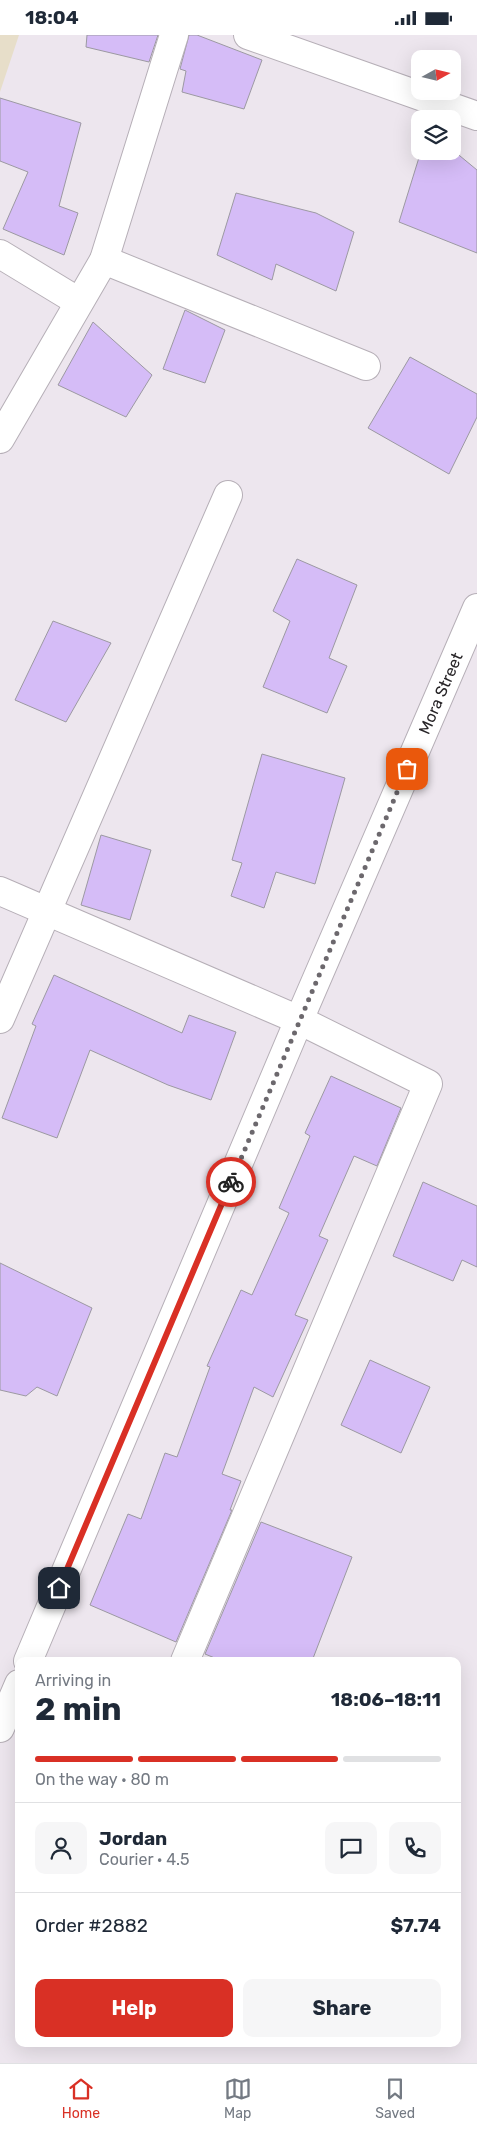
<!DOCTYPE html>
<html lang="en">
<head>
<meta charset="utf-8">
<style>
	:root { --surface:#fff; --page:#f6f6f7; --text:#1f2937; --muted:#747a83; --line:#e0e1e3; --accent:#d93025 }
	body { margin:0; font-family:Rubik,sans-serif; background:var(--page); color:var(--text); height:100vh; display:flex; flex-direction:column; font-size:19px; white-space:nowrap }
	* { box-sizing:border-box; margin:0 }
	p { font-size:16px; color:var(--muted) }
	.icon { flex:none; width:28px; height:28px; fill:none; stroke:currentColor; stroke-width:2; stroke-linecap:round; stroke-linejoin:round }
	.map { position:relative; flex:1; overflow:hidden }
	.drawer { position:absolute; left:15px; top:1622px; width:446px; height:390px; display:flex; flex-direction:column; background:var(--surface); border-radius:10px; box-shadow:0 5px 20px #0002 }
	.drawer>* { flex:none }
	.needle { width:32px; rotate:82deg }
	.buttons { position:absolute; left:411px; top:15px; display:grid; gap:10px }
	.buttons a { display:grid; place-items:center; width:50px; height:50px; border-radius:10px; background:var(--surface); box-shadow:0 5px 20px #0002; font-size:25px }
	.pin { position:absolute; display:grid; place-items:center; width:42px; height:42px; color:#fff; margin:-21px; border-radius:10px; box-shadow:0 2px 8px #0006 }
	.courier { position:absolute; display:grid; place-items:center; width:50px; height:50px; margin:-25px; border:4px solid #d93025; border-radius:50%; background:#fff; color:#222; box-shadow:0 1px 6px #0007 }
	.summary em { font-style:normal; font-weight:700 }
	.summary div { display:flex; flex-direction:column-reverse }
	.summary { display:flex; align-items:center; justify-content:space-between; height:85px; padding:0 20px }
	h1 { font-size:32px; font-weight:700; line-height:38px }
	.bar { display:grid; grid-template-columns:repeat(4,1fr); gap:8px 5px; align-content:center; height:60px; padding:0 20px }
	.bar i { height:6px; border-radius:4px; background:var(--line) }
	.bar .selected { background:var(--accent) }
	.bar p { grid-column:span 4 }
	.line { display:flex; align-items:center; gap:12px; padding:0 20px; border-top:1px solid var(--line) }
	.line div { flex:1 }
	.round { display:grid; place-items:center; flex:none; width:52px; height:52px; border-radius:10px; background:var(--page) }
	.action { display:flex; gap:10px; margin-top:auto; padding:10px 20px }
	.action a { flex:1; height:58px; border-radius:10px; background:var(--accent); color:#fff; font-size:20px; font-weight:700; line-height:58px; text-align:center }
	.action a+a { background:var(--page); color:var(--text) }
	.status { display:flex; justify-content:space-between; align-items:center; height:35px; padding:0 25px; background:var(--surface); direction:ltr }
	.status svg { height:14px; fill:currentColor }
	.dock { display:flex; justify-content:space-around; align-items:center; height:70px; border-top:1px solid var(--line); background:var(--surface); font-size:14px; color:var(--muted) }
	.dock a { display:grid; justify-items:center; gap:2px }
	.dock .selected { color:var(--accent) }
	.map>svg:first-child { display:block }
	.education { fill:#e7dec9 }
	.building { fill:#d5bcf7; stroke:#9c99a2 }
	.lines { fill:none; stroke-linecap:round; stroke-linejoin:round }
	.minor-casing { stroke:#b6afb7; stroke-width:30 }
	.minor { stroke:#fff; stroke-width:28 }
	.done { stroke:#6c686d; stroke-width:5; stroke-dasharray:0 9 }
	.route { stroke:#d93025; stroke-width:6 }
	.labels { text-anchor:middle; stroke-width:5; stroke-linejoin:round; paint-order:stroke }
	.street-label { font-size:16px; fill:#272427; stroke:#fbf3fb }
</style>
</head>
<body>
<div class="status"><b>18:04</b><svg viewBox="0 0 49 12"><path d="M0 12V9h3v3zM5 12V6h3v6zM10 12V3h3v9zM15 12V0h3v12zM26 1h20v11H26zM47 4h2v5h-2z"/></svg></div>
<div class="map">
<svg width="477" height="2028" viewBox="0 0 477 2028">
	<rect width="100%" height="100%" fill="#ede6ee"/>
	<path class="education" d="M0,0H19L0,57Z"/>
	<path class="building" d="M87,0H158L149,27L86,12Z
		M189,0H197L262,25L244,74L182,57L186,36L180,34Z
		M0,63L81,88L59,171L78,178L64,220L3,194L28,137L0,126Z
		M421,116H454L477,135V218L399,187Z
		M236,158L316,178L354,197L336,256L276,229L272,245L217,220Z
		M185,275L225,295L205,348L163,334Z
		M93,287L152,340L126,382L58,350Z
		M410,322L477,359V382L449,439L368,393Z
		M297,524L357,550L329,623L347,631L327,678L263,652L290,586L273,576Z
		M53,586L111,608L66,687L15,665Z
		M262,719L345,743L315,849L276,837L264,873L231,861L242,828L232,825Z
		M101,800L151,815L130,885L81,870Z
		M54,940L182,998L189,980L236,997L211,1065L168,1050L90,1015L57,1103L2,1083L36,991L32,989Z
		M331,1041L401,1073L377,1131L354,1121L319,1201L328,1205L295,1280L308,1285L273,1362L254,1352L222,1439L241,1446L230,1475H232L176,1607L90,1570L128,1479L141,1484L165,1418L177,1422L210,1332L207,1331L241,1255L252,1260L289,1178L279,1173L310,1101L305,1098Z
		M423,1147L477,1171V1232L462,1225L453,1246L393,1221Z
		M0,1228L92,1273L57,1361L37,1352L26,1361L0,1355Z
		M370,1325L430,1352L401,1418L341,1390Z
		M261,1487L352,1522L312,1626H222L205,1619Z"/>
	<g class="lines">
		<defs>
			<g id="minor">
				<path d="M248,0L477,81"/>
				<path d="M0,219L79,267"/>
				<path d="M104,225L366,331"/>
				<path d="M0,404L104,225L174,0"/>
				<path d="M0,856L299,985L428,1049L185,1626"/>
				<path d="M0,984L228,460"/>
				<path id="s1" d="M28,1626L299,985L477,573"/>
				<path d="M0,1693L19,1649"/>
			</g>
		</defs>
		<use href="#minor" class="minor-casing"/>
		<use href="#minor" class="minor"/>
	</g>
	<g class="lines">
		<path class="done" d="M231,1147L407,734"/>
		<path class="route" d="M59,1553L231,1147"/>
	</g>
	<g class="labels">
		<g class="street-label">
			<text dy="6" stroke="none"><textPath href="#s1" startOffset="1052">Mora Street</textPath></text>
		</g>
	</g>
</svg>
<div class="buttons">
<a><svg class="needle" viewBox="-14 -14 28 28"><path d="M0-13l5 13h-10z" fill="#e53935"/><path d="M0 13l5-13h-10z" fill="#747a83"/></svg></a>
<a><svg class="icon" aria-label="layers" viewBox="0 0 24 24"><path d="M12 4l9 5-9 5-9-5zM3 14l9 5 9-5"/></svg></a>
</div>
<div class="pin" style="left:407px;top:734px;background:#ea580c"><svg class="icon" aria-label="bag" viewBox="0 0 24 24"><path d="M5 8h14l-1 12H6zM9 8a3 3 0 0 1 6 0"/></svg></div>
<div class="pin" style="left:59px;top:1553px;background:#1f2937"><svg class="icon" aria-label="home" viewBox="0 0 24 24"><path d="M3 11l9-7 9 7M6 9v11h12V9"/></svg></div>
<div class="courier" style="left:231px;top:1147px"><svg class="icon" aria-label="bike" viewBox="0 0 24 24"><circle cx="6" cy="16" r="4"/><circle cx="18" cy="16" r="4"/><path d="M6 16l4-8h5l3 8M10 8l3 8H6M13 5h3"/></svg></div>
<section class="drawer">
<div class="summary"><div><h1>2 min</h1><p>Arriving in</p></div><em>18:06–18:11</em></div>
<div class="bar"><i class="selected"></i><i class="selected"></i><i class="selected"></i><i></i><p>On the way · 80 m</p></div>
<div class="line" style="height:90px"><a class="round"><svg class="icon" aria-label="person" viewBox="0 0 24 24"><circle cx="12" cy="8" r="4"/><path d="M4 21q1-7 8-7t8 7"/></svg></a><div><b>Jordan</b><p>Courier · 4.5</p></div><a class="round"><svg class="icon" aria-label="chat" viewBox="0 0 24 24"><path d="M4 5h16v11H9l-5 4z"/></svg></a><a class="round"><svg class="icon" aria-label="phone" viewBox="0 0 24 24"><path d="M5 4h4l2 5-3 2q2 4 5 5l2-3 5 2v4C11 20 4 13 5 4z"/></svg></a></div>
<div class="line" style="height:65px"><div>Order #2882</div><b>$7.74</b></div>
<div class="action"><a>Help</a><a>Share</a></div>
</section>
</div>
<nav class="dock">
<a class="selected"><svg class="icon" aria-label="home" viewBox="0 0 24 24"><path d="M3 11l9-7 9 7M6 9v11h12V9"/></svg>Home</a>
<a><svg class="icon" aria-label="map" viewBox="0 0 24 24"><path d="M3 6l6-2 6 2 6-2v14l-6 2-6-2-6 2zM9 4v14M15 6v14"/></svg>Map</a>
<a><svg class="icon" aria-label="saved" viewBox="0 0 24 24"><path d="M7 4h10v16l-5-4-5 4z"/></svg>Saved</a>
</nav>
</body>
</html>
